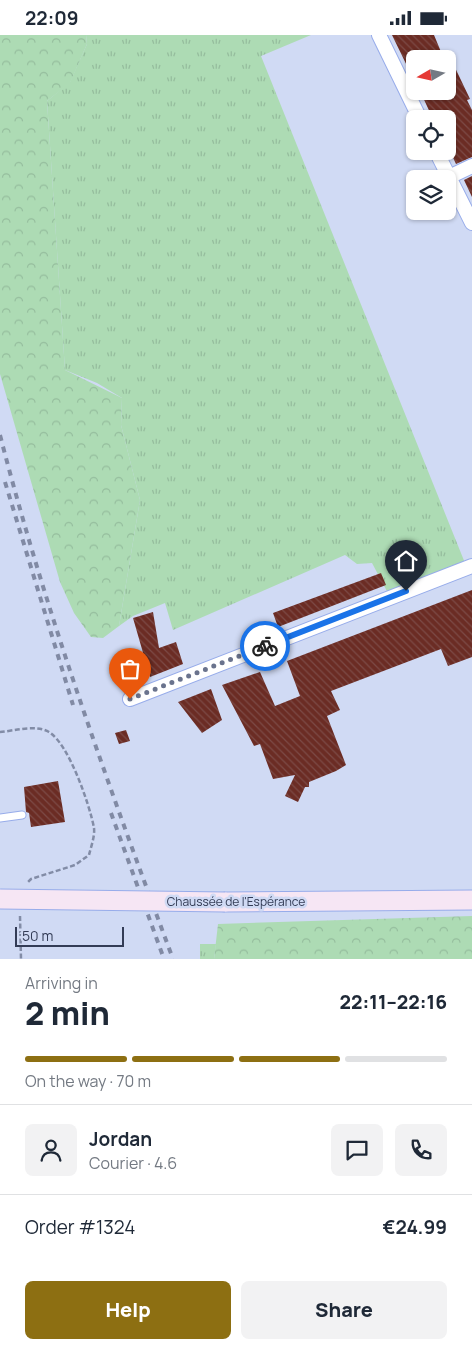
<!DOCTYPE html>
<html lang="en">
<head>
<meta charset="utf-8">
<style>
	:root { --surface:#fff; --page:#f2f2f3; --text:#1f2937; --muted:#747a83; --line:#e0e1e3; --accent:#8d6f12 }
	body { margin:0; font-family:Manrope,sans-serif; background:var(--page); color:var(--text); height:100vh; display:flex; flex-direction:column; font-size:19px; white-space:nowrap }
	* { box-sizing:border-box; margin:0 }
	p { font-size:16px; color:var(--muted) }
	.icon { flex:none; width:28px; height:28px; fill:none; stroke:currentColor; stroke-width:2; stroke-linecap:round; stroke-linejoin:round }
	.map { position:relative; height:924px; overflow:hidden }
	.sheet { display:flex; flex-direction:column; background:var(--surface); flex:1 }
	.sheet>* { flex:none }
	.needle { width:32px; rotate:261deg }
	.tools { position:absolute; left:406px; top:15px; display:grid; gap:10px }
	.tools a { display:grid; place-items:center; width:50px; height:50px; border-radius:8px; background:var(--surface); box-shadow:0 1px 4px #0004; font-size:25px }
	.scale { position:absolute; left:15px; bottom:12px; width:109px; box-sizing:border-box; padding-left:5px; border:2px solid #333c56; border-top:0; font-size:14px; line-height:18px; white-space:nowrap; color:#333c56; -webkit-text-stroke:4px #d0daf4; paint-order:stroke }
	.pin { position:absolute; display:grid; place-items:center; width:42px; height:42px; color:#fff; margin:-51px -21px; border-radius:50% 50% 50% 0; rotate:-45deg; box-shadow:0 0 5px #0007 }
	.pin .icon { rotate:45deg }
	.courier { position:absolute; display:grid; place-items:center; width:50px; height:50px; margin:-25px; border:4px solid #1a73e8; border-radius:50%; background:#fff; color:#222; box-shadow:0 1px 6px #0007 }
	.head em { font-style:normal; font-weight:800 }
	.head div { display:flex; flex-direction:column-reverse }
	.head { display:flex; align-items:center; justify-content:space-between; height:85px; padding:0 25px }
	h1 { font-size:32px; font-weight:800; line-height:38px }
	.bar { display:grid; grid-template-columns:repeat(4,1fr); gap:8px 5px; align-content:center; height:60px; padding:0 25px }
	.bar i { height:6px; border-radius:4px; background:var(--line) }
	.bar .selected { background:var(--accent) }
	.bar p { grid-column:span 4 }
	.line { display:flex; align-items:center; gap:12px; padding:0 25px; border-top:1px solid var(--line) }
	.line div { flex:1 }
	.round { display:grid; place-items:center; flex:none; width:52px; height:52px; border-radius:8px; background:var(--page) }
	.primary-button { display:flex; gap:10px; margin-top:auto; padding:10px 25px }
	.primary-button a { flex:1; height:58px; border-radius:8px; background:var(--accent); color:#fff; font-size:20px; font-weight:800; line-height:58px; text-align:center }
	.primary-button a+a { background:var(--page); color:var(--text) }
	.status { display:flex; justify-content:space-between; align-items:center; height:35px; padding:0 25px; background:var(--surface); direction:ltr }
	.status svg { height:14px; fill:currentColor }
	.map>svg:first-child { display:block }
	.grass { fill:url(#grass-tufts) }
	.forest { fill:url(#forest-crowns) }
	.building { fill:url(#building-back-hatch) }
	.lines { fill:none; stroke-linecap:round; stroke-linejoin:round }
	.service-casing { stroke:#97acea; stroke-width:9 }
	.minor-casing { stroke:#97acea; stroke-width:16 }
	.secondary-casing { stroke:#97acea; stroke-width:21 }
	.path { stroke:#828ca6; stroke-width:2.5; stroke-dasharray:5 2.5; stroke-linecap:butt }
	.service { stroke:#fff; stroke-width:7 }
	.minor { stroke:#fff; stroke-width:14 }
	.secondary { stroke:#f6e6f4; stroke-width:19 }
	.rail { stroke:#818aa4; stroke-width:4; stroke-dasharray:6 6; stroke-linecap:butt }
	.secondary-bridge-casing { stroke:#97acea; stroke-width:21; stroke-linecap:butt }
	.secondary-bridge { stroke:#f6e6f4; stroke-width:19 }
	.done { stroke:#6a738d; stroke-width:5; stroke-dasharray:0 9 }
	.route { stroke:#1a73e8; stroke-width:6 }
	.labels { text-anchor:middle; stroke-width:5; stroke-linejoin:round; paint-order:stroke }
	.street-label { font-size:12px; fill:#333c56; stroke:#d0daf4 }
</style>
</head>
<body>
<div class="status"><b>22:09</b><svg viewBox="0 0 49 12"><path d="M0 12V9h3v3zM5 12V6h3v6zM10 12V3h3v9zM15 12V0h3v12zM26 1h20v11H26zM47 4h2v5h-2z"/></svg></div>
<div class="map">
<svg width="472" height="924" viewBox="0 0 472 924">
	<defs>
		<pattern id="grass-tufts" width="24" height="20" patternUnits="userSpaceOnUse" patternTransform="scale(1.25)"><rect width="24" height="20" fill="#addbb4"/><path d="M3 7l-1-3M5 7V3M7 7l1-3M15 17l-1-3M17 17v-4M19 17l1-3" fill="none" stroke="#95bd9d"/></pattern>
		<pattern id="forest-crowns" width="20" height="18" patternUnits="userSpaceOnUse" patternTransform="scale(1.25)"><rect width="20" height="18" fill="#addbb4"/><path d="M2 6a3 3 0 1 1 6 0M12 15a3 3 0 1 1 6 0" fill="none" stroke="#95bd9d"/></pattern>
		<pattern id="building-back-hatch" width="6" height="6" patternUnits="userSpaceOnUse" patternTransform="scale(1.25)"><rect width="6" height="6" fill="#6b2c24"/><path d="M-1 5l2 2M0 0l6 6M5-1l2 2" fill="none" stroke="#7c4a46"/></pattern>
	</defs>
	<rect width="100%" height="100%" fill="#d0daf4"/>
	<path class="grass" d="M86,0H311L261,21L467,533L390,562L372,528L357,529L345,520L173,595L165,568L133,581L119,591L140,465L121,390L122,363L97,348L65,335L47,66L70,47L87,9Z
		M200,909H216L214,924H200Z"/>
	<path class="forest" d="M0,0H86L87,9L70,48L47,66L65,335L122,363L121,390L140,465L119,591L103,603L91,602L74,578L60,547L0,339Z
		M472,881V924H214L218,889Z"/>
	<path class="building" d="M392,0H434L444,24H415V31L409,35Z
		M448,18L470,64L467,65L472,75V122L456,129L448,112V84H433L420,56H448Z
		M472,141V162L464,145Z
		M381,538L386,550L278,592L273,578Z
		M472,555V622L448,631L441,614L331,656L340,675L327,681L346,730L336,736L309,747V752H305L298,767L285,761L295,740L273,744L260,709L254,711L222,650L260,637L275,671L300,661L287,626Z
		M153,577L159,613L176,607L183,629L150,642L133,583Z
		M211,654L222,685L202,698L178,667Z
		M126,695L130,706L119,709L115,698Z
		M58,746L65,787L31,792L29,778L26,777L24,752Z"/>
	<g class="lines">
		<defs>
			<path id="service" d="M0,783L22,780"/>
			<path id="minor" d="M379,0L420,84
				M436,116L472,188
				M449,142L472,131
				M130,664L472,531"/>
			<path id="secondary" d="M225,867L472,865"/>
		</defs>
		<use href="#service" class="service-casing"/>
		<use href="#minor" class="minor-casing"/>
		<use href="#secondary" class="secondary-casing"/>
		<path class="path" d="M0,697C14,696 36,689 49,697C69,709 90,771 94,793C95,801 91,812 89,820L75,830L31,844L28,847
			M20,881L21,924"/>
		<use href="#service" class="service"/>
		<use href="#minor" class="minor"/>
		<use href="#secondary" class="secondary"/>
		<path class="rail" d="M0,400C46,579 109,752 173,924
			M5,447L73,670
			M111,778L164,924"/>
		<defs>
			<path id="secondary-bridge" d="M0,864L225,867"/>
		</defs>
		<use href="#secondary-bridge" class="secondary-bridge-casing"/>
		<use href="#secondary-bridge" class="secondary-bridge"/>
	</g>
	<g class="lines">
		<path class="done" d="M130,664L265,611"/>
		<path class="route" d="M265,611L406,556"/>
	</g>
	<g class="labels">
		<g class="street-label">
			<text x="236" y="871">Chaussée de l'Espérance</text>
		</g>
	</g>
</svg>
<div class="tools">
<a><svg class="needle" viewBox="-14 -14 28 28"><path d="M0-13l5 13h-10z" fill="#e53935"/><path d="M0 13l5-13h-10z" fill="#747a83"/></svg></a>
<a><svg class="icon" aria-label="locate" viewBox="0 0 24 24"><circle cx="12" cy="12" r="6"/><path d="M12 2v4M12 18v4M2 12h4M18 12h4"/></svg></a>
<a><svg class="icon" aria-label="layers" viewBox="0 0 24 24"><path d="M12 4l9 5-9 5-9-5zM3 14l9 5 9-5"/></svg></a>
</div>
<div class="scale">50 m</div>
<div class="pin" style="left:130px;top:664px;background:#ea580c"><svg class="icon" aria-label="bag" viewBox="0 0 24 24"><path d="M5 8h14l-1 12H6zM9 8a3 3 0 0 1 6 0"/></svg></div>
<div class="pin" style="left:406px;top:556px;background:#1f2937"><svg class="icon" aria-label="home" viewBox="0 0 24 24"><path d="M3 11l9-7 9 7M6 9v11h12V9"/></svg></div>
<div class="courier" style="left:265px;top:611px"><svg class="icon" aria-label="bike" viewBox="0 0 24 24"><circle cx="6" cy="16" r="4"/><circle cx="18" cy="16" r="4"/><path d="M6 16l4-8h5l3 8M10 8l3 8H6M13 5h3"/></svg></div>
</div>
<section class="sheet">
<div class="head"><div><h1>2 min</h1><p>Arriving in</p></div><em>22:11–22:16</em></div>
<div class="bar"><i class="selected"></i><i class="selected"></i><i class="selected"></i><i></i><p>On the way · 70 m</p></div>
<div class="line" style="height:90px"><a class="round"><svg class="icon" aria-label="person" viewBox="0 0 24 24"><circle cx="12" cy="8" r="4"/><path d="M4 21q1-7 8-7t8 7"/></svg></a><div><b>Jordan</b><p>Courier · 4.6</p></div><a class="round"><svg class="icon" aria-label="chat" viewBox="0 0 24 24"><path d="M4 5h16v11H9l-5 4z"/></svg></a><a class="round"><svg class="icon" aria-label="phone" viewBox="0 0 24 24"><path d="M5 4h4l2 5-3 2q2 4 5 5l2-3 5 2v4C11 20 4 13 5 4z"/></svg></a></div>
<div class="line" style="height:65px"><div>Order #1324</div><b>€24.99</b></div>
<div class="primary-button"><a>Help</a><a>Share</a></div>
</section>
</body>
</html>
